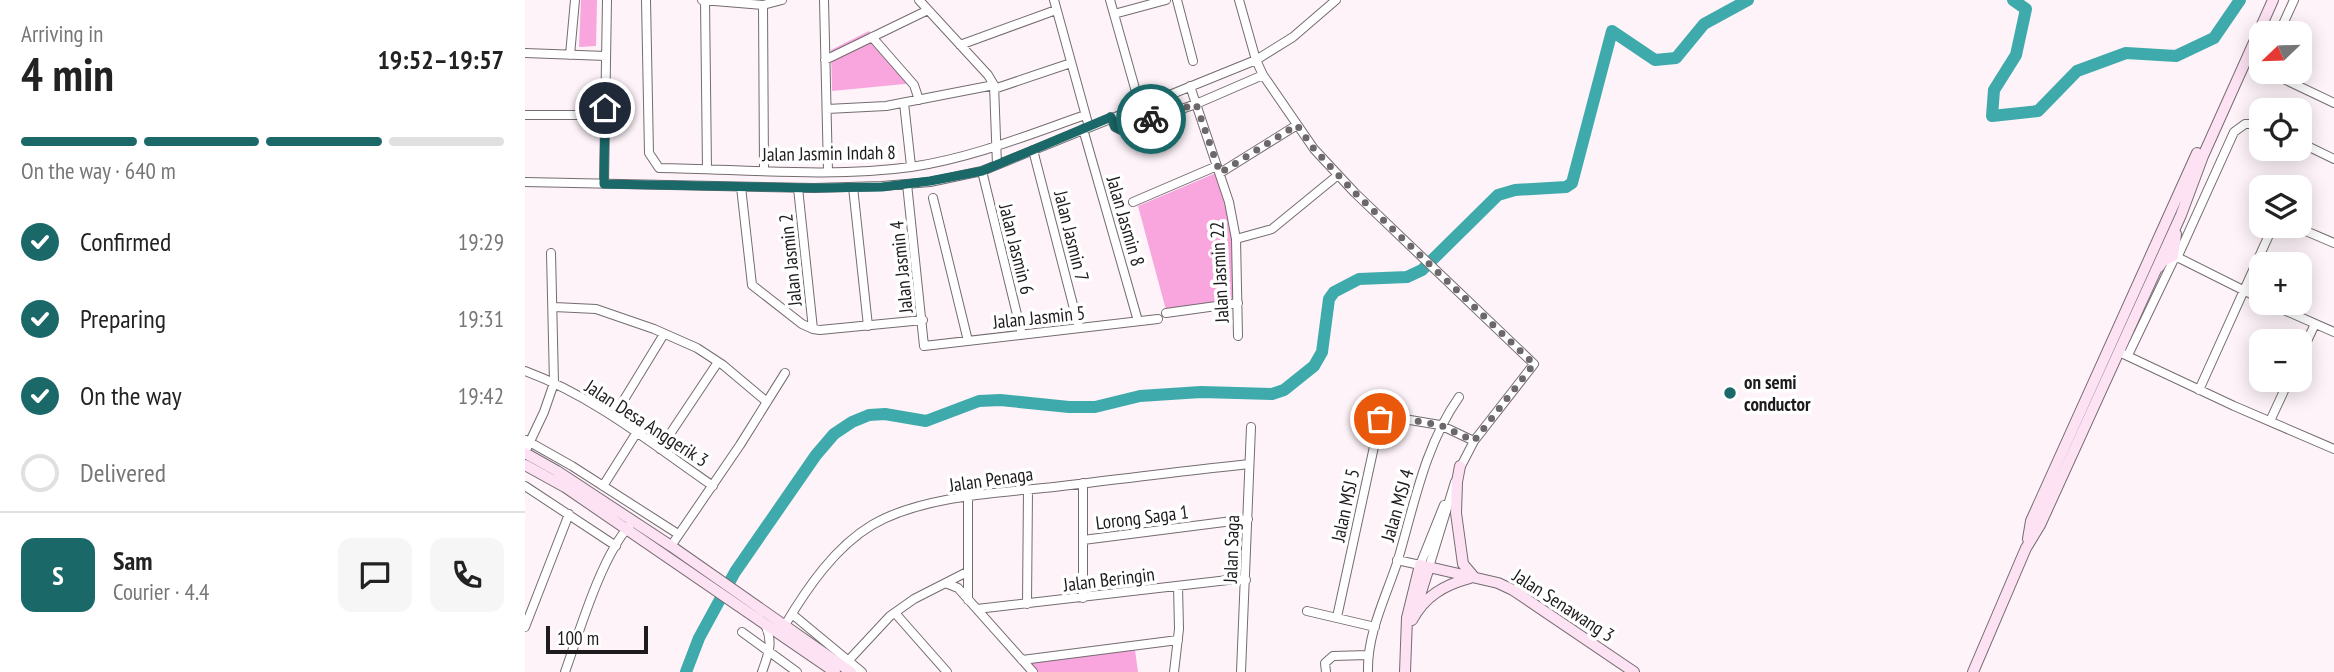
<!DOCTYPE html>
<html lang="en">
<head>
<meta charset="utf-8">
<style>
	:root { --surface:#fff; --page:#f6f6f6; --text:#222; --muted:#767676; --line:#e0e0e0; --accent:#1b6869 }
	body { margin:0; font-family:"PT Sans Narrow",sans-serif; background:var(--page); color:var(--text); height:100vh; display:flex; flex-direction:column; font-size:26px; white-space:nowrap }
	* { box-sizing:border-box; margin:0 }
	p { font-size:23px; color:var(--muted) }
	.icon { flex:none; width:38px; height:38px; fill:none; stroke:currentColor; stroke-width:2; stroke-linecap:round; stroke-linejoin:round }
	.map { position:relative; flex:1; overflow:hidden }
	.sheet { display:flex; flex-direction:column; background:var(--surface); width:525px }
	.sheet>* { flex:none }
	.needle { width:46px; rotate:247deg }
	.buttons { position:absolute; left:1724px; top:21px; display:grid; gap:14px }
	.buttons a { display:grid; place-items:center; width:63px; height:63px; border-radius:14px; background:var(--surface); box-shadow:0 4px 18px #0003; font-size:35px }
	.scale { position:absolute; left:21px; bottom:18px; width:102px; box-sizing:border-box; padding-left:7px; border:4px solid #1e1b1d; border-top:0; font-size:19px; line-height:24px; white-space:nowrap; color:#1e1b1d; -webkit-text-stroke:5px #fff; paint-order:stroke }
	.pin { position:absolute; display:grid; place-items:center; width:60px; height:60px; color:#fff; margin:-30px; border:4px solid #fff; border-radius:50%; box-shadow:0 2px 7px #0007 }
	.courier { position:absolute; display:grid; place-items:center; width:70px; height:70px; margin:-35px; border:5px solid #1b6869; border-radius:50%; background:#fff; color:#222; box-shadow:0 2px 9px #0007 }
	.headline em { font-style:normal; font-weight:700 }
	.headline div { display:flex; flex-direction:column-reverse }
	.headline { display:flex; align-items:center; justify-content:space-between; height:119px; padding:0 21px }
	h1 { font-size:46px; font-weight:700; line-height:52px }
	.bar { display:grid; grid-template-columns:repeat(4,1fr); gap:10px 7px; align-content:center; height:84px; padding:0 21px }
	.bar i { height:9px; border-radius:5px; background:var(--line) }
	.bar .on { background:var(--accent) }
	.bar p { grid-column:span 4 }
	.line { display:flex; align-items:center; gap:18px; padding:0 21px; border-top:2px solid var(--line) }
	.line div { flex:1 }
	.round { display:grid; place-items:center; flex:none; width:74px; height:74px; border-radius:14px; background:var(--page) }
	ol { padding:0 21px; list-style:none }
	li { display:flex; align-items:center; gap:21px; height:77px }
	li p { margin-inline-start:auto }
	li .icon { padding:7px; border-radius:50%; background:var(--accent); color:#fff; stroke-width:4 }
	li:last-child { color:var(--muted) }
	li i { width:38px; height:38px; border:4px solid var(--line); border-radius:50% }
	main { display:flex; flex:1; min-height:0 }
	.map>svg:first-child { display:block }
	.green { fill:#f8a6dd }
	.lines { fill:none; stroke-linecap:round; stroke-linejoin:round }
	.river { stroke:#3faaab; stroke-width:12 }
	.street-casing { stroke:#746c71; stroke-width:10 }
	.secondary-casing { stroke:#746c71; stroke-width:12 }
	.street { stroke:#fff; stroke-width:8 }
	.secondary { stroke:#fde2f4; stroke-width:10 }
	.done { stroke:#6c676a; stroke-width:7; stroke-dasharray:0 12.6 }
	.route { stroke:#1b6869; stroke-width:9 }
	.poi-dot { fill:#1b6869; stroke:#fff; stroke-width:2.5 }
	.labels { text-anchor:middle; stroke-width:7; stroke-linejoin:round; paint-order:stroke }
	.street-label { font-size:19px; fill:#1e1b1d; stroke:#fff }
	.poi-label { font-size:19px; font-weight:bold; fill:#1e1b1d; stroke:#fff; text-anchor:start }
</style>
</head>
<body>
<main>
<section class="sheet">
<div class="headline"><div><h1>4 min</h1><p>Arriving in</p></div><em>19:52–19:57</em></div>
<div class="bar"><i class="on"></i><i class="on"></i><i class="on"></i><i></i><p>On the way · 640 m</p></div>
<ol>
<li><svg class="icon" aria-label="check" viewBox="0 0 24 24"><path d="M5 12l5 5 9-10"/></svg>Confirmed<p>19:29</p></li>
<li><svg class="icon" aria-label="check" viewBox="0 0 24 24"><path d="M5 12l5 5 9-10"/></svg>Preparing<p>19:31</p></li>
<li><svg class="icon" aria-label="check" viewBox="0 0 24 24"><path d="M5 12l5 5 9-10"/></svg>On the way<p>19:42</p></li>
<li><i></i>Delivered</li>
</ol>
<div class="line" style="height:126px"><b class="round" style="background:var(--accent);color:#fff">S</b><div><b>Sam</b><p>Courier · 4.4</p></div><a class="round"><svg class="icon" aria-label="chat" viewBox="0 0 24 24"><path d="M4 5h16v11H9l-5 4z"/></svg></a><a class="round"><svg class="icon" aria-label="phone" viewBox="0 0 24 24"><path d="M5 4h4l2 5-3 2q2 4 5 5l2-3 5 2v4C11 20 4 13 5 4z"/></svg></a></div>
</section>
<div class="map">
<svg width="1809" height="672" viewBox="0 0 1809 672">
	<rect width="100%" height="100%" fill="#fdf3f9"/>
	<path class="green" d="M56,0H72L71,46L54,47Z
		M344,31L390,83L307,91L306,50Z
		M691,173L709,239L710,300L641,310L613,206Z
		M610,650L613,672H509L500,662Z"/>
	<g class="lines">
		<path class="river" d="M1488,0L1501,9L1491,55L1469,90L1467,116L1513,111L1552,71L1601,53L1651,56L1689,38L1715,0
			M161,672L174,638L210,572L291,455L309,434L327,422L344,415L360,414L401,421L454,401L475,400L544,407H570L615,396L676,392L747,394L759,390L789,366L797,352L804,299L809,292L834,279L882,277L897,270L973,195L990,190L1041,187L1047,183L1087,31L1130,60L1151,58L1179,24L1223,0"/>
		<defs>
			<path id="street" d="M121,0L124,153L134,168C215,169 306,178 386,167C447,158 503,135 560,115
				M177,0L238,5L257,0
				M180,0L182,169
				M299,0L303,171
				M394,0L463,75L469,85L472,165
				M529,0L564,127
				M585,0L615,106
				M652,0L668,61
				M714,0L731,60L738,75L789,149L830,193L1009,364L949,441L934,470
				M238,5L239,170
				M589,14L641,0
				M1754,33L1769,0
				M347,37L389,85L394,100
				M435,45L531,10
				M0,53L81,56
				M45,55L50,0
				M300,60L403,10
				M1744,72L1809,103
				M665,86L704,202L711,239L713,336
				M469,89L546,63
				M379,103L386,166
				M302,109L361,106L469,85
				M0,115H60
				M586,117L590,127L596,130L671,104L738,75
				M558,129L613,321
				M1774,142L1809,159
				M508,150L554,328
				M457,171L497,335
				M695,173L772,125
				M0,182L289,188L357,186L405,182L457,171L731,60L768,37L811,0
				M79,184L82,0
				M382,184L399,346L633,319
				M216,187L227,285L277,324L288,329L295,330L398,320
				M328,187L343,326
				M273,188L288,329
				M408,198L443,341
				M608,202L692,166
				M1769,226L1809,243
				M711,239L747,229L813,175
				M1648,255L1736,299
				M1652,258L1709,132L1720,124H1736
				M1743,303L1809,332
				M29,307L71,309L129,329L172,348L198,365L242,402
				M641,313L713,303
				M1594,352L1709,406L1809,449
				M1603,355L1650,257
				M1774,358L1790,324
				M0,371C70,397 127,444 188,486
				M1674,390L1748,226
				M89,416L139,334
				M1745,421L1764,380
				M1,440L47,466L153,534
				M135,449L193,362
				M0,452L19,412L29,383L26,253
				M558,483V598
				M0,486L91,546
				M78,486L112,432
				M558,540L723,519
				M146,546L215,445L260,373
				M872,560L895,565L919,505
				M904,567L930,482
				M423,584L433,588L508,672
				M443,600V498
				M502,604L503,490
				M452,609L703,580H721
				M782,611L850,627
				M370,613L422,672
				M267,614L337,672
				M812,617L855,419L861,416L915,425L949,441
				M260,625C282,588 310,547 347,525C396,496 473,493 529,487C594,479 659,471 724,464
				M0,627L44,514
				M217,632L272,672
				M324,660L365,616L389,599L442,572
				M497,660L653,640
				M40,672C55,630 76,557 105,525
				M237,672C243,655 249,642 240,625
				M649,672L654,629L653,586
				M716,672L726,427
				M801,672L800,663L808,656L843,655
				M843,672C842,634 860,599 872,563C889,506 899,447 934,397"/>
			<path id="secondary" d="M1634,267L1638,261L1648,256L1651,234
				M0,453L32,471L146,546L326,672
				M0,465L40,487L310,672
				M935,466L932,482L931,513L938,564L949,577
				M1503,539L1506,521L1672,153
				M891,608L904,567
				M887,620C900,596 919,585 945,578
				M880,672L882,618L895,565L973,583L988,590L1109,672
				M1448,672L1501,548L1515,525L1656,215L1678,156L1748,0"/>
		</defs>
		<use href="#street" class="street-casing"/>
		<use href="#secondary" class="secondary-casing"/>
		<use href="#street" class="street"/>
		<use href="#secondary" class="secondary"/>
	</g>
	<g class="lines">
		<path class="done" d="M626,119L671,104L695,173L772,125L789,149L830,193L1009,364L949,441L915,425L861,416L855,419"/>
		<path class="route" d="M80,108L79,184L289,188L357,187L405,181L457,171L586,117L590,127L596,130L626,119"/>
	</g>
	<circle class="poi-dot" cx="1205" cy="393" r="7"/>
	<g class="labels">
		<g class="street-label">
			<text transform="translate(304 153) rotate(-1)" y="7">Jalan Jasmin Indah 8</text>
			<text transform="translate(601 221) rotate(74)" y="7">Jalan Jasmin 8</text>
			<text transform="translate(547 236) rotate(76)" y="7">Jalan Jasmin 7</text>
			<text transform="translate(492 249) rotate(76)" y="7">Jalan Jasmin 6</text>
			<text transform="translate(265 260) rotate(-96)" y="7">Jalan Jasmin 2</text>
			<text transform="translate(376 267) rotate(-96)" y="7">Jalan Jasmin 4</text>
			<text transform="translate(694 272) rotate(-93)" y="7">Jalan Jasmin 22</text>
			<text transform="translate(514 317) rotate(-6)" y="7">Jalan Jasmin 5</text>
			<text transform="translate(122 423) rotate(33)" y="7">Jalan Desa Anggerik 3</text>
			<text transform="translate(466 479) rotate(-8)" y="7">Jalan Penaga</text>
			<text transform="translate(820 505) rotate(-78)" y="7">Jalan MSJ 5</text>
			<text transform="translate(872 505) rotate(-74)" y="7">Jalan MSJ 4</text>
			<text transform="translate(617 517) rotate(-7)" y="7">Lorong Saga 1</text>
			<text transform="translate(706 549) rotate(-88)" y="7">Jalan Saga</text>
			<text transform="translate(584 579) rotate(-7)" y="7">Jalan Beringin</text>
			<text transform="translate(1039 605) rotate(33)" y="7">Jalan Senawang 3</text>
		</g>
		<g class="poi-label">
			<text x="1219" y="389">on semi<tspan x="1219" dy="22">conductor</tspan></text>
		</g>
	</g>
</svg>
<div class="buttons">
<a><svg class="needle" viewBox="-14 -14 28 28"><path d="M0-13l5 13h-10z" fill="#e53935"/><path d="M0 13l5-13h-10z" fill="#767676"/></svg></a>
<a><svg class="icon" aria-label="locate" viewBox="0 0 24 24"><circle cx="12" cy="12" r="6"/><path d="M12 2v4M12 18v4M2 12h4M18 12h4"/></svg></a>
<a><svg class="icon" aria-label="layers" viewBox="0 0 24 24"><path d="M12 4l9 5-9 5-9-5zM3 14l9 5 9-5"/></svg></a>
<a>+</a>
<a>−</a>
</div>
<div class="scale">100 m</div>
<div class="pin" style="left:855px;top:419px;background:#ea580c"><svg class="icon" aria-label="bag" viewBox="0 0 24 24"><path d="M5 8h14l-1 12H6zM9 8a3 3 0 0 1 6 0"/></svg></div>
<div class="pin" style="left:80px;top:108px;background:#1f2937"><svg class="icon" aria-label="home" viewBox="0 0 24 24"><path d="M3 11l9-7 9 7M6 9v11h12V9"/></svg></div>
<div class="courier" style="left:626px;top:119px"><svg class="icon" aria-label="bike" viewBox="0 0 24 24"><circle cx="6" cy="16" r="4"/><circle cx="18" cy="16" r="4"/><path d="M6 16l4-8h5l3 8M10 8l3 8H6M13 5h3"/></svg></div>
</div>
</main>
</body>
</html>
